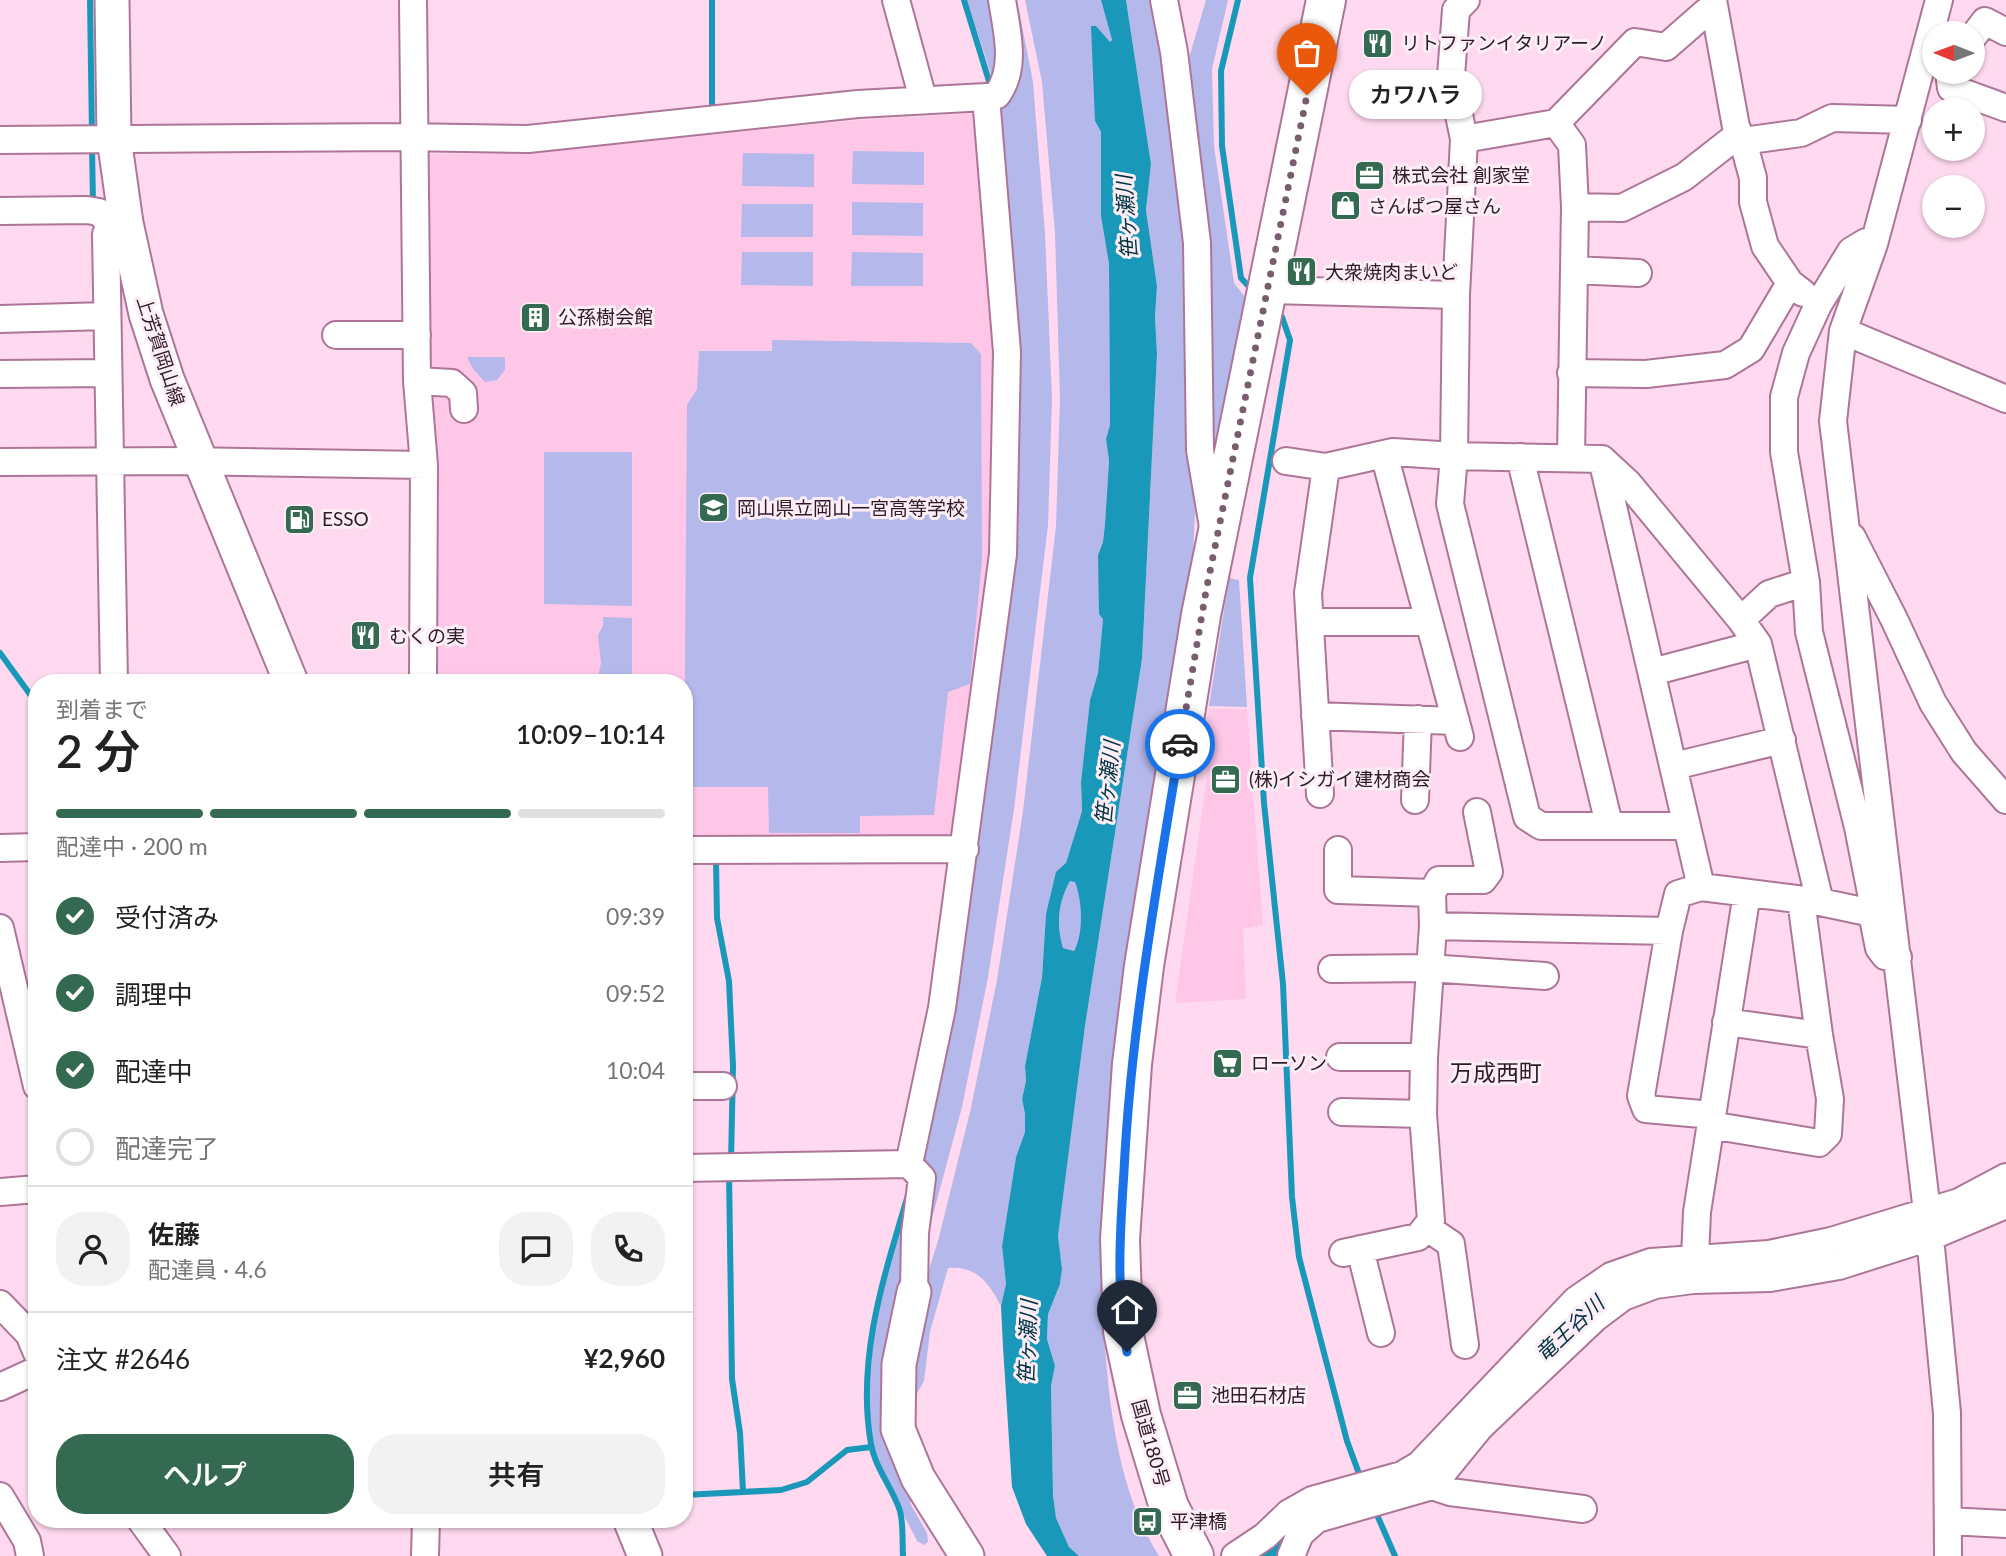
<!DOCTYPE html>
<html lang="ja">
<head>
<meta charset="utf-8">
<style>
	:root { --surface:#fff; --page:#f2f2f2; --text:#222; --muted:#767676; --line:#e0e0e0; --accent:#336a51 }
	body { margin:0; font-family:Lato,"Noto Sans JP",sans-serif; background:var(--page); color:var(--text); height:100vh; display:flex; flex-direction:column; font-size:26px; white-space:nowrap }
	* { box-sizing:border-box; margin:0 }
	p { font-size:23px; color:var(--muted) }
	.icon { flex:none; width:38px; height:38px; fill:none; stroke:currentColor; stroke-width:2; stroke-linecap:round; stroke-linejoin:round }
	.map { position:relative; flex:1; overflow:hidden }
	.drawer { position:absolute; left:28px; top:674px; width:665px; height:854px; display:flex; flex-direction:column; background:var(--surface); border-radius:28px; box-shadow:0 2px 5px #0004 }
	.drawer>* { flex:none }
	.needle { width:46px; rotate:271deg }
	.tools { position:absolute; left:1922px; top:21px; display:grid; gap:14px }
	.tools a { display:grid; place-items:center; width:63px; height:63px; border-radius:50%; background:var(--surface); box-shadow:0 2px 5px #0004; font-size:35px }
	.pin { position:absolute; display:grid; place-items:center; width:60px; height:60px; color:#fff; margin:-72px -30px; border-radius:50% 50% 50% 0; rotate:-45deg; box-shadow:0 0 7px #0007 }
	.pin .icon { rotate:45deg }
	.courier { position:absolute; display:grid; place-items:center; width:70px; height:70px; margin:-35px; border:5px solid #1a73e8; border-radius:50%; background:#fff; color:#222; box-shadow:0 2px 9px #0007 }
	.bubble { position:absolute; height:49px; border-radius:24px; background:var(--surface); box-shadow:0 2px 5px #0004; font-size:23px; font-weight:600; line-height:49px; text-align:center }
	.summary em { font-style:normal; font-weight:600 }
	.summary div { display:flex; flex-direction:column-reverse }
	.summary { display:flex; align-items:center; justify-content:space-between; height:119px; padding:0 28px }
	h1 { font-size:46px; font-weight:600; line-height:52px }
	.bar { display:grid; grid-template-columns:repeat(4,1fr); gap:10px 7px; align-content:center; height:84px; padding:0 28px }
	.bar i { height:9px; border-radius:5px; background:var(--line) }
	.bar .current { background:var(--accent) }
	.bar p { grid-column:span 4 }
	.line { display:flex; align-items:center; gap:18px; padding:0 28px; border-top:2px solid var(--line) }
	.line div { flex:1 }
	.round { display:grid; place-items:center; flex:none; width:74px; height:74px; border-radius:28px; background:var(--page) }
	ol { padding:0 28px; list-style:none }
	li { display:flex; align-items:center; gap:21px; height:77px }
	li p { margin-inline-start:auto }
	li .icon { padding:7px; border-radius:50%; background:var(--accent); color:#fff; stroke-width:4 }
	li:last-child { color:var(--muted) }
	li i { width:38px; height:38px; border:4px solid var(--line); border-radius:50% }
	.action { display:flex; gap:14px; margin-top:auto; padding:14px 28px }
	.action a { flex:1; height:80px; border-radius:28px; background:var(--accent); color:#fff; font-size:28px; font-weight:600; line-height:80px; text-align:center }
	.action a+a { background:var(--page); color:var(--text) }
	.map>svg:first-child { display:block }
	.built { fill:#fec7e8 }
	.green { fill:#b5b8ea }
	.water { fill:#1998ba; fill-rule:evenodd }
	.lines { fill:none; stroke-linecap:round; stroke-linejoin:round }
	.stream { stroke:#1998ba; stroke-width:6 }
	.river { stroke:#1998ba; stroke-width:37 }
	.minor-casing { stroke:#ad7698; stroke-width:30 }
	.major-casing { stroke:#ad7698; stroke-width:37 }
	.highway-casing { stroke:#ad7698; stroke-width:42 }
	.minor { stroke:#fff; stroke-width:26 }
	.major { stroke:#fff; stroke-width:33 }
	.highway { stroke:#fff; stroke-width:38 }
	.done { stroke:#785d6e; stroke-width:7; stroke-dasharray:0 12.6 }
	.route { stroke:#1a73e8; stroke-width:9 }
	.labels { text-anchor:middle; stroke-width:6; stroke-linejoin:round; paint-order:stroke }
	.poi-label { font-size:19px; fill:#301a28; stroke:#fbeef6; text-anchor:start }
	.street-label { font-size:19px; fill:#301a28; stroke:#fbeef6 }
	.water-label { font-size:21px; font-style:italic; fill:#003241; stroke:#fbeef6 }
	.quarter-label { font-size:23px; fill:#301a28; stroke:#fbeef6 }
</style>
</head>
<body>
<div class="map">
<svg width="2006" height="1556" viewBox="0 0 2006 1556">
	<rect width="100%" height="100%" fill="#fed9ef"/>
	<path class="built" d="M981,113L1003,352L999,553L963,843L684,842V682H428L423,154L528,153L860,120Z
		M1209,709H1247L1263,925L1243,929L1246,999L1175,1003L1206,784Z"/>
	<path class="green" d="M967,0H996L1002,36L993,80Z
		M1008,0H1017L1033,82L1045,233L1052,398L1048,525L1014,809L988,977L962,1107L927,1237L921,1167L953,1011L976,859L1011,554L997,107Z
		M1025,0H1101L1112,40L1110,43L1096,26L1095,121L1101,132V216L1109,264L1110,426L1106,439L1109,461L1105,524L1103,542L1098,555L1103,619L1098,673L1090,700L1081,782L1082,811L1066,863L1046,914L1042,977L1025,1066L1026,1081L1022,1099L1025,1114V1132L1016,1157L1002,1246L1006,1284L1001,1306C989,1283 976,1265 948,1268L930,1332L924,1381L916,1395L913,1410L905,1365L921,1295L938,1241L971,1108L997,980L1023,811L1056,526L1060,398L1055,233L1042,82Z
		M1126,0H1154L1186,243L1191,447L1195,512L1192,576L1104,1332C1109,1407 1118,1491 1159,1556H1079L1069,1547L1056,1518L1053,1495L1051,1386L1055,1366L1047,1339L1048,1313L1060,1284L1062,1269L1058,1236L1085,1026L1142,659L1157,354L1155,317L1157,286L1146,210L1151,164Z
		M1206,0H1228L1212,69L1214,146L1234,283L1253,307L1218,489L1210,449L1212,294L1206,283L1186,93L1189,58Z
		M853,151L924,152V185L852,184Z
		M743,153L814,154V187L742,186Z
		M852,202L923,203V236L852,235Z
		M742,204H813V237H741Z
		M742,252H813V286L741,285Z
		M852,252L923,253V286H851Z
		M772,340L971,343L981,354L982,559L970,684L948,692L934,815L860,816V833H769L768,787H684L687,405L697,389L699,351H772Z
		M467,357H505V370L497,380L485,382L473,369Z
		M544,452H632V606L544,604Z
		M1229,578L1239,580L1247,707L1209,706Z
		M603,617L632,618V682H597L601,663L598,635L603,626Z
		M1070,881H1075C1082,900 1084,933 1074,951L1063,948C1056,925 1058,902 1070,881Z
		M911,1191L915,1499L910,1503L927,1533L928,1542L924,1545L917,1541C904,1514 879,1472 873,1444C857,1360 889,1271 911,1191Z"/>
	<path class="water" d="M1101,0H1126L1151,164L1146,210L1157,286L1155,317L1157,354L1142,659L1085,1026L1058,1236L1062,1269L1060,1284L1048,1314L1047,1339L1055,1366L1051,1386L1053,1495L1056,1518L1069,1547L1079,1556H1047L1026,1524L1012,1487L1003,1347L1001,1306L1006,1284L1002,1246L1016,1157L1025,1132V1114L1022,1099L1026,1081L1025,1066L1042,977L1046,914L1056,872L1066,863L1082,811L1081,782L1090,700L1098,673L1103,619L1099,614L1098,555L1103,542L1105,524L1109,461L1106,439L1110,425L1109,264L1101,216V132L1095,121L1091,26H1096L1110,42L1112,40ZM1070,881L1075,882C1082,900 1084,933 1074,951L1063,948C1056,925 1058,902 1070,881Z"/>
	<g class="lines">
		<path class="stream" d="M90,0L92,135
			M964,0L989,81
			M1238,0L1221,71L1222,146L1241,278L1253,291
			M712,114V0
			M92,145L93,205
			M1282,317L1290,340L1250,578L1264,803L1283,984L1292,1197L1299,1257L1347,1441L1361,1479
			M0,653L37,704
			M716,860L717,918L729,981L733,1066L731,1162
			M729,1172L732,1379L740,1433L743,1491
			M684,1495L781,1490L807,1482L847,1450L871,1447
			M1374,1508L1395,1556
			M903,1556C902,1541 904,1521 899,1508C891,1486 875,1467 871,1444C856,1359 884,1276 908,1195"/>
		<path class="river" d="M1275,1556V1552L1294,1523L1322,1508"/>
		<defs>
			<path id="minor" d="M413,0L417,381L424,465L423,682
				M896,0L923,99
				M1164,0L1174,52L1197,243L1200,450L1213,527
				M1466,0L1456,10L1451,76L1464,139L1456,295L1454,456L1602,459L1701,887L1820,902L1872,913L1879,948L1885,956L1898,957
				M1713,0L1736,127L1743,141L1801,133L1832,118L1908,120
				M1939,0L1874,244L1843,331L1833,421L1930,1237L1947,1413L1948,1556
				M1972,38L1985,21L2006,32
				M1949,72L1951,88L2006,108
				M1556,123L1635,42L1666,47L1713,6
				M1464,139L1556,123L1572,145L1575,207L1571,457
				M0,140L403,137L528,139L858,104L986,97L997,95C1017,68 1007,32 1002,0
				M1743,141L1753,178V202L1765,246L1790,283L1803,293
				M1575,207L1622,208L1684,177L1739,134
				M0,211L87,210L99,212L112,226
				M1574,270L1638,273
				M1266,290L1456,295
				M0,319L107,316
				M1843,331L2006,399
				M336,335H417
				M1571,373L1646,374L1725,365L1751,349L1790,283
				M0,374L107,373
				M417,381L452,383L463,393L464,409
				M1384,454L1460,737
				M1520,457L1609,824
				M1602,459L1628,483L1741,620L1758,644L1820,902
				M1286,461L1326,467L1393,452L1454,456L1450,504L1527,817L1541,826H1687
				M0,462L187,461L424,465
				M1852,537L1894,619L1933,703L1964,752L2006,800
				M1741,620L1769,594L1806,582
				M1310,622H1429
				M1652,672L1758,644
				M114,682L106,234L112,226L126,223
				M1315,716L1456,721
				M1674,766L1782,740
				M1320,794L1308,593L1326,467
				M1415,800L1418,719
				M0,848L37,847
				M684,850L965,849
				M1338,850V890L1432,893L1433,926
				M1432,893L1439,880H1483L1489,872L1477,812
				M1872,913V898L1858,827L1809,632L1806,582L1784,452V397L1796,353L1818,305L1851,251L1866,242L1874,244
				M0,928L37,1086
				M1669,931L1641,1096L1646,1109L1712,1115
				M1332,969L1429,968L1545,976
				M1726,1022L1819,1035
				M1340,1057H1424
				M684,1086H723
				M1342,1112L1423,1114
				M1710,1125L1819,1143L1828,1134L1830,1099L1819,1035L1801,900
				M909,1164L942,1008L1003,554L1007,352L986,97
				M684,1168L909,1164L922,1178L915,1233L914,1292
				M0,1192L37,1189
				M1426,1227L1451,1244L1465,1345
				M1360,1249L1381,1333
				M1343,1253L1418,1237L1431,1221L1423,1114L1424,1057L1433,926L1669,931L1678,894L1701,887
				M1695,1258L1697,1212L1747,893
				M0,1304L29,1334L37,1353
				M0,1387L37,1370
				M1432,1486L1450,1492L1583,1509
				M0,1496L27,1541L30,1556
				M140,1519L167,1556
				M1948,1521L2006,1524
				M425,1556L426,1519
				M1235,1556L1265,1536L1289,1513L1312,1500L1402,1475L1419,1465L1576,1300L1611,1276L1651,1262L1769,1254L1831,1241L1959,1202L2006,1177
				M1291,1556L1300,1534L1317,1519L1432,1486L1480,1427L1595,1318L1623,1297L1655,1285L1693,1280L1770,1278L1839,1266L1930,1237L2006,1205"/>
			<path id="major" d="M112,0L114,138L126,223L146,314L167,379L291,682
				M914,1292L899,1364L898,1429L918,1478L967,1556
				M630,1519L645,1556"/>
			<path id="highway" d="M1194,1556L1169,1507L1141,1415L1123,1331L1120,1239L1132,1064L1144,966L1201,615L1326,0"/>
		</defs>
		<use href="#minor" class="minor-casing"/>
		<use href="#major" class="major-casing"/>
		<use href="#highway" class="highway-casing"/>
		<use href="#minor" class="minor"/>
		<use href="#major" class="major"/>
		<use href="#highway" class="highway"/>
	</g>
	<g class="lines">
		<path class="done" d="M1180,744L1206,591L1307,95"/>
		<path class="route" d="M1127,1352C1116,1293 1120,1231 1124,1171C1131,1028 1157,886 1180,744"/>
	</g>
	<defs>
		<symbol id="restaurant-square" viewBox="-11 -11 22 22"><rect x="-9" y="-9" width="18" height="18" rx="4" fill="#336a51" stroke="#fbeef6"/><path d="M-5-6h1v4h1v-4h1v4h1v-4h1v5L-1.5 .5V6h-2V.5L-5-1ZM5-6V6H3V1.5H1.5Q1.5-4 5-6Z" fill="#fff"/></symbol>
		<symbol id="office-square" viewBox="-11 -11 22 22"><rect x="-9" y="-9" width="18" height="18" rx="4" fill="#336a51" stroke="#fbeef6"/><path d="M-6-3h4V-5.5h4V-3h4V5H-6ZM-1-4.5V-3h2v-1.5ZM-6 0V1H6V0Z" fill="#fff"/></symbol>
		<symbol id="shop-square" viewBox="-11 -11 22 22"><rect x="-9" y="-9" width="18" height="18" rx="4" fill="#336a51" stroke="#fbeef6"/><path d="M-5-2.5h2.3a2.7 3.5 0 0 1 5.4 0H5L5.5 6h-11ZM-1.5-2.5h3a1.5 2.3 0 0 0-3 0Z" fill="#fff"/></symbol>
		<symbol id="building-square" viewBox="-11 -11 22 22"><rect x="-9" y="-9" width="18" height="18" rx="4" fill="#336a51" stroke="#fbeef6"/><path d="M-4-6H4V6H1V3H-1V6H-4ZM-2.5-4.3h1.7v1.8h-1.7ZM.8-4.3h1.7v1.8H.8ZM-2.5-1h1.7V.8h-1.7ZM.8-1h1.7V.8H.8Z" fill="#fff"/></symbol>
		<symbol id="school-square" viewBox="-11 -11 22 22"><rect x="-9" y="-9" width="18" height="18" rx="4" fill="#336a51" stroke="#fbeef6"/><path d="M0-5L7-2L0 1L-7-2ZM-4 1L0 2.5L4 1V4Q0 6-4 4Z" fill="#fff"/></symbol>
		<symbol id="fuel-square" viewBox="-11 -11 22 22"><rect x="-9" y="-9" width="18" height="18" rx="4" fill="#336a51" stroke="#fbeef6"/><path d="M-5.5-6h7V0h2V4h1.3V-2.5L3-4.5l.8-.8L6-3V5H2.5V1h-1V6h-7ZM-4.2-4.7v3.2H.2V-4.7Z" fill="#fff"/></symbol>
		<symbol id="supermarket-square" viewBox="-11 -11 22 22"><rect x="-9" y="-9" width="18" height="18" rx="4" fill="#336a51" stroke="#fbeef6"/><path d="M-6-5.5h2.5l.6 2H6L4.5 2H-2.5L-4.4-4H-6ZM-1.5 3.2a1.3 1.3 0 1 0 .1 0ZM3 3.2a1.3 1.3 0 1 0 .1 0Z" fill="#fff"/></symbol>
		<symbol id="bus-square" viewBox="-11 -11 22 22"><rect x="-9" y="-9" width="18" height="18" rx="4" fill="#336a51" stroke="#fbeef6"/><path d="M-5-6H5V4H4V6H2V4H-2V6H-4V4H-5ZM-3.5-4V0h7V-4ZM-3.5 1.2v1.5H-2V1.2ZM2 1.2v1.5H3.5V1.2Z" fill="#fff"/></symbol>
	</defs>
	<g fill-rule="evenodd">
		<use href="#restaurant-square" x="1360" y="26" width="35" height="35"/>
		<use href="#office-square" x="1352" y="158" width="35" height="35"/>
		<use href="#shop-square" x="1328" y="188" width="35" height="35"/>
		<use href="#restaurant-square" x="1284" y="254" width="35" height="35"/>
		<use href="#building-square" x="518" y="300" width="35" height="35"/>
		<use href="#school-square" x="696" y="490" width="35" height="35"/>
		<use href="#fuel-square" x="282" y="502" width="35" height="35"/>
		<use href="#restaurant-square" x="348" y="618" width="35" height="35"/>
		<use href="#office-square" x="1208" y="762" width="35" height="35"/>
		<use href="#supermarket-square" x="1210" y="1046" width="35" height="35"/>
		<use href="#office-square" x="1170" y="1378" width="35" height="35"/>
		<use href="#bus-square" x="1130" y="1504" width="35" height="35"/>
	</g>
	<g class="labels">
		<g class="poi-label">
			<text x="1401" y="50">リトファンイタリアーノ</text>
			<text x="1392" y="182">株式会社 創家堂</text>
			<text x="1368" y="213">さんぱつ屋さん</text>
			<text x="1325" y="279">大衆焼肉まいど</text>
			<text x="558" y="324">公孫樹会館</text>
			<text x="737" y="515">岡山県立岡山一宮高等学校</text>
			<text x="322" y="526">ESSO</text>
			<text x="389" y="643">むくの実</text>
			<text x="1249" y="786">(株)イシガイ建材商会</text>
			<text x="1251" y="1070">ローソン</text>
			<text x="1211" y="1402">池田石材店</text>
			<text x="1170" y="1528">平津橋</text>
		</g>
		<g class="street-label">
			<text transform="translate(161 351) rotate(72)" y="7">上芳賀岡山線</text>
			<text transform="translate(1151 1443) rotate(74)" y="7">国道180号</text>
		</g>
		<g class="water-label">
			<text transform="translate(1127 217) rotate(-94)" y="7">笹ヶ瀬川</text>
			<text transform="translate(1108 783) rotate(-84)" y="7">笹ヶ瀬川</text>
			<text transform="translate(1570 1329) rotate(-43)" y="7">竜王谷川</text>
			<text transform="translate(1028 1342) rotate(-88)" y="7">笹ヶ瀬川</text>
		</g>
		<g class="quarter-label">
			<text x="1496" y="1081">万成西町</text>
		</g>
	</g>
</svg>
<div class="tools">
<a><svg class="needle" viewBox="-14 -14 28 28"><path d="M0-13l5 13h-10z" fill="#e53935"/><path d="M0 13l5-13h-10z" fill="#767676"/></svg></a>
<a>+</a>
<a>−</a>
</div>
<div class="pin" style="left:1307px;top:95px;background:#ea580c"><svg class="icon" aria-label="bag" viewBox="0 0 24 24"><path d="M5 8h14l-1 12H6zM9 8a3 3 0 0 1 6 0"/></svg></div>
<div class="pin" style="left:1127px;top:1352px;background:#1f2937"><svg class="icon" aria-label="home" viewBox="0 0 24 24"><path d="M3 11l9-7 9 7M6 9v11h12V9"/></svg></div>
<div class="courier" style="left:1180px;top:744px"><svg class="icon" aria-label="car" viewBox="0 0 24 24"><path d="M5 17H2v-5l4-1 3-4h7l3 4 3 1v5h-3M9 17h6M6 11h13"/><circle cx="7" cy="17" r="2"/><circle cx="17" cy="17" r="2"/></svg></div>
<div class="bubble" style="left:1349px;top:70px;width:133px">カワハラ</div>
<section class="drawer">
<div class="summary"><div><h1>2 分</h1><p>到着まで</p></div><em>10:09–10:14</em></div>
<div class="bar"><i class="current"></i><i class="current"></i><i class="current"></i><i></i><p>配達中 · 200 m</p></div>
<ol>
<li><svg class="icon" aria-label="check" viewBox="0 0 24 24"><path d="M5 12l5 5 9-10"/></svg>受付済み<p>09:39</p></li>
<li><svg class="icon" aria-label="check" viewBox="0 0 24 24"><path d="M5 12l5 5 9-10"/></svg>調理中<p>09:52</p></li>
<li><svg class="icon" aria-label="check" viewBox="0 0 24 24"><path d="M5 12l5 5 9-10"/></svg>配達中<p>10:04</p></li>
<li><i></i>配達完了</li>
</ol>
<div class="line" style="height:126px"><a class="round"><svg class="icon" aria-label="person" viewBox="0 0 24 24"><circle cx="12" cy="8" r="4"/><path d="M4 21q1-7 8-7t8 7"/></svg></a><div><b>佐藤</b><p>配達員 · 4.6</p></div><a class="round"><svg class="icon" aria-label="chat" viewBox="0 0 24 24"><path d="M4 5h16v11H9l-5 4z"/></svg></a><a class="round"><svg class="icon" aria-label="phone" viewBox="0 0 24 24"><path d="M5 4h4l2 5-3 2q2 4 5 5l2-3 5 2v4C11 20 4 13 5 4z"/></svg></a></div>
<div class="line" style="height:91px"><div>注文 #2646</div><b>¥2,960</b></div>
<div class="action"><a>ヘルプ</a><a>共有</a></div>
</section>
</div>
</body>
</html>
